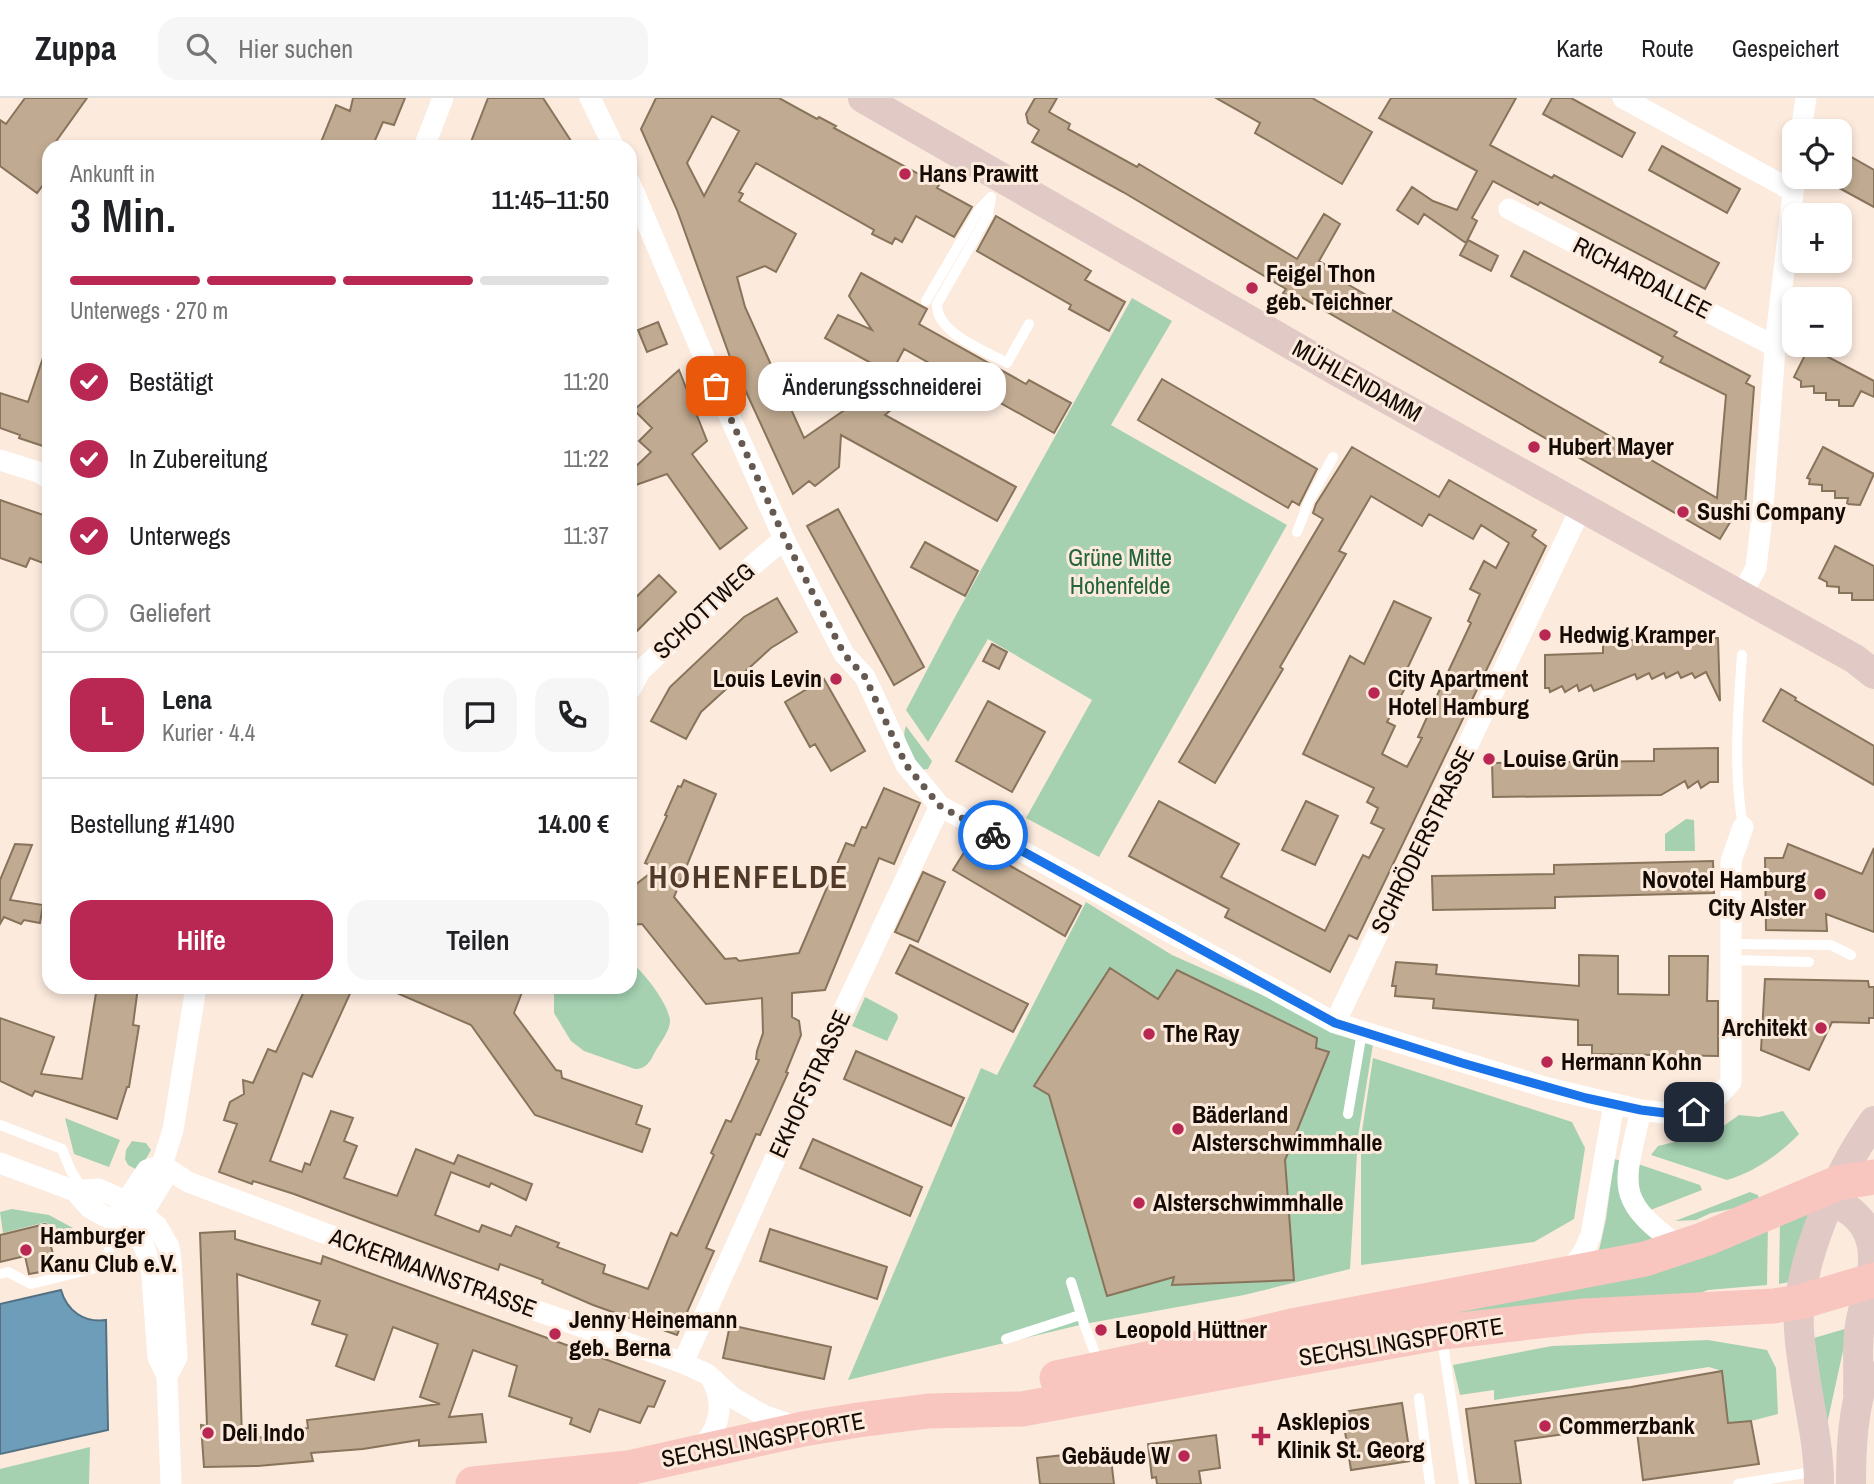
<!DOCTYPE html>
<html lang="de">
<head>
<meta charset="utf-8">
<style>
	:root { --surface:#fff; --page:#f6f6f6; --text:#202124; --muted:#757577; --line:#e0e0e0; --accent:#b82853 }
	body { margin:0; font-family:"Archivo Narrow",sans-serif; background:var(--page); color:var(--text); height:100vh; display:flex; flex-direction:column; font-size:26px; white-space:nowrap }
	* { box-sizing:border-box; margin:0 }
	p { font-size:23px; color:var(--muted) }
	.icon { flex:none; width:38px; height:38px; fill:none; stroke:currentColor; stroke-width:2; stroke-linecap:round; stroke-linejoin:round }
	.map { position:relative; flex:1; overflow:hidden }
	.details { position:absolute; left:42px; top:42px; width:595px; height:854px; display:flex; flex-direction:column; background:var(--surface); border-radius:21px; box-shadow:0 4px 10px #0003 }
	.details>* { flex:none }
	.controls { position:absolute; left:1782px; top:21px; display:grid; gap:14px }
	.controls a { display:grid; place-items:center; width:70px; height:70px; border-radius:14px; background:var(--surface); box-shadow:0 4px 10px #0003; font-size:35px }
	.pin { position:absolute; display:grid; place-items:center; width:60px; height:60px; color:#fff; margin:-30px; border-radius:14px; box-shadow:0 4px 10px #0006 }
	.courier { position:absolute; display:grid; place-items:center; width:70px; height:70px; margin:-35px; border:5px solid #1a73e8; border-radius:50%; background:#fff; color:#222; box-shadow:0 2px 9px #0007 }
	.bubble { position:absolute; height:49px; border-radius:21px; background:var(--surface); box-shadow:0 4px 10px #0003; font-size:23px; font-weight:600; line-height:49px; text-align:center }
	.overview em { font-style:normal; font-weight:600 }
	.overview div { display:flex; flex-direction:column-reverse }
	.overview { display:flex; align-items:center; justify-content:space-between; height:119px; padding:0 28px }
	h1 { font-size:46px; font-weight:600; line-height:52px }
	.bar { display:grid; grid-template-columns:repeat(4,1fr); gap:10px 7px; align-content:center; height:84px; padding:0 28px }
	.bar i { height:9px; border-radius:5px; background:var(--line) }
	.bar .active { background:var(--accent) }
	.bar p { grid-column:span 4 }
	.line { display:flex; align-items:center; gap:18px; padding:0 28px; border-top:2px solid var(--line) }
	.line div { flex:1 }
	.round { display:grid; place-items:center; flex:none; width:74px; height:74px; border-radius:21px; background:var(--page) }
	ol { padding:0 28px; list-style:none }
	li { display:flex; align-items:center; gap:21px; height:77px }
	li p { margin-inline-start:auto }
	li .icon { padding:7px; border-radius:50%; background:var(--accent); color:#fff; stroke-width:4 }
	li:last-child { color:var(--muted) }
	li i { width:38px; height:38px; border:4px solid var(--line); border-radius:50% }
	.button { display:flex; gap:14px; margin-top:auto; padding:14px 28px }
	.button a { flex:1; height:80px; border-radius:21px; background:var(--accent); color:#fff; font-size:28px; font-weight:600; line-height:80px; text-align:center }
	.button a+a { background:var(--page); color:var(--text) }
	header { display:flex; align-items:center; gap:42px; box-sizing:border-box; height:98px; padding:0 35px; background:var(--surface); border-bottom:2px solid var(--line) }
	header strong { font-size:33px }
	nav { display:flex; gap:38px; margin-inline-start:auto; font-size:24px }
	.search { width:490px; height:63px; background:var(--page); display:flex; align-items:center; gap:18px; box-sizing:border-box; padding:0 24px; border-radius:21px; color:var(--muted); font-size:26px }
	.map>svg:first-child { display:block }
	.green { fill:#a5d1b1 }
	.water { fill:#6e9db9; stroke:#537183; stroke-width:2 }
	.building { fill:#c0aa91; stroke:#88735b; stroke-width:2; fill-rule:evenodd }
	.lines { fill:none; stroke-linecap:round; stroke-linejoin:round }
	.service { stroke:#fff; stroke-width:10 }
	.minor { stroke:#fff; stroke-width:21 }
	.secondary { stroke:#e1c9c5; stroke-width:30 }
	.primary { stroke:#f8c5bf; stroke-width:35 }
	.done { stroke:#655951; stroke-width:7; stroke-dasharray:0 12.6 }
	.route { stroke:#1a73e8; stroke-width:9 }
	.poi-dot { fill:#b82853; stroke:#fceadd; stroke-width:2.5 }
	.labels { text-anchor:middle; stroke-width:6; stroke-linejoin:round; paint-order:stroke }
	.poi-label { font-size:24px; font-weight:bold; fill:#140b05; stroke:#fceadd; text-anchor:start }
	.street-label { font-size:24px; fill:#140b05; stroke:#fceadd }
	.park-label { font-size:24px; fill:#22653d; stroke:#fceadd }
	.district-label { font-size:32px; font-weight:bold; letter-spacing:2px; fill:#523a29; stroke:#fceadd }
</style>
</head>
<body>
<header>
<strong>Zuppa</strong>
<div class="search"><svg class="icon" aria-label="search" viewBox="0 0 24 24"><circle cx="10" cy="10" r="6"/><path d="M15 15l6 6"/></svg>Hier suchen</div>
<nav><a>Karte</a><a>Route</a><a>Gespeichert</a></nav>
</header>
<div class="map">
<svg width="1874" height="1386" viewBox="0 0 1874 1386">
	<rect width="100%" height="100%" fill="#fceadd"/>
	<path class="green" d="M1132,200L1172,223L1111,327L1287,427L1099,759L1026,720L1092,602L988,541L928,644L906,612L956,517Z
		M906,628L932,663L928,671L918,672C911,658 900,643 906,628Z
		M1686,721L1694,722L1695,753H1665V736Z
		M1086,804L1172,857L1373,946L1358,1039L1350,1171L1244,1197L1084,1226L848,1282L981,970L997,977Z
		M630,864C642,871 671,909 670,924C669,934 660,945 655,954C650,964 646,971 635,971L584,953L571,943L554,915V897L557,889H630Z
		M865,899L897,916L898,920L887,943L852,928Z
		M1373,960L1572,1024L1585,1050L1574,1121L1534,1144L1361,1167V1040Z
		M1783,1013L1799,1036C1780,1056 1754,1074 1727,1082L1651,1057L1658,1048L1715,1034L1739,1017L1759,1019Z
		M65,1020L120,1042L109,1069L74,1056Z
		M132,1043L146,1045L151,1052L139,1073L128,1067L125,1061L126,1052Z
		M1614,1061L1622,1063L1620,1097L1630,1118L1659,1145L1598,1157L1606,1121Z
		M1638,1066L1700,1087L1702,1092L1648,1113L1639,1105Z
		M1750,1094L1758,1097L1760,1105L1711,1115L1696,1122L1675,1123Z
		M12,1111L49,1117L73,1130L76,1140L51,1146L46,1124L3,1135L0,1114Z
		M1810,1116L1794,1183L1779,1186L1780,1121Z
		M1768,1124L1767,1187L1708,1192L1686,1201L1293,1237Z
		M1848,1230L1827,1326L1814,1240Z
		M1708,1242L1767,1252L1776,1270L1778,1316L1751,1323L1712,1327L1726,1314L1722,1273L1709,1269L1494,1302V1292L1460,1297L1453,1267L1552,1248Z
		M90,1349L89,1386H0V1371Z"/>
	<path class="water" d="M61,1192C67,1213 84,1225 106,1222L108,1332L0,1356V1206Z"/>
	<path class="building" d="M25,0H87L52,49H49V79L37,95L0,68V22L6,26Z
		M353,0H405L394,27L383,24L372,49H319L336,7L350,13Z
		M488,0H543L575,49H469Z
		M656,0H779L817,21L819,19L836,28L834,30L939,87L937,90L972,109L954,139L916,118L902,144L895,140L892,146L872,136L874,132L756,65L739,94L743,96L739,103L796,136L776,174L765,168L737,179L745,209L804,340L878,289L893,310L885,317L1016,389L997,423L841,337L839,369L815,388L809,383L793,396L730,259L677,112L641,31ZM712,18L739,33L704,98L687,65Z
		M1035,0H1057L1049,14L1070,26L1068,31L1137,69L1139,66L1297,161L1324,116L1340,126L1319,163L1333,171L1330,176L1717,400L1726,297L1660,264L1663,259L1511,178L1524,153L1677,234L1674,238L1750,278L1746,285L1754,289L1744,422L1732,421L1720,441L1301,199L1299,204L1283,195L1286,191L1123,94L1032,44L1039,32L1028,25L1026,16Z
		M1216,0H1312L1372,34L1342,86L1255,35L1260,25Z
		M1391,0H1516L1490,47L1552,80L1554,77L1719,165L1705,191L1540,104L1538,107L1493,83L1472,120L1477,123L1466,145L1424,116L1418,126L1397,112L1412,89L1433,103L1457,112L1477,73L1379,20Z
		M1552,0H1571L1635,35L1622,59L1543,16Z
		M1662,48L1740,91L1727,115L1649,72Z
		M1839,52L1874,72V109L1819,79H1839Z
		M996,118L1091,173L1085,182L1125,204L1109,233L1069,211L1071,207L977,153Z
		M1468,142L1498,158L1491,173L1460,157Z
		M861,175L927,211L919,226L1026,286L1029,282L1071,305L1054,335L904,251L891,276L825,240L838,217L872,232L849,198Z
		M658,224L667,246L647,254L638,232Z
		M1809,249L1874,283V299L1861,293L1853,308H1839V302H1826V295H1814V288L1801,289V283L1794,279Z
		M46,251L49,252V350L19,340L20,337L0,330V295L28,304Z
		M679,272L707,343L692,356L747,430L720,451L667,376L630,389V374L651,354L639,343L652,330L634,312Z
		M1162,281L1317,371L1299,407L1292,403L1288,410L1138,322Z
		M1352,349L1439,399L1449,382L1536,432L1532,438L1546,448L1357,841L1349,837L1330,874L1225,819L1229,811L1129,758L1159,703L1239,746L1221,779L1325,833L1363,757L1369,760L1384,731L1371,725L1378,710L1367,704L1374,690L1303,656L1350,558L1364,566L1394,503L1431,520L1400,586L1405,590L1387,624L1395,628L1382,656L1407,669L1422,640L1418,639L1433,606L1471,525L1468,523L1480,496L1470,491L1484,463L1496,470L1509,445L1481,427L1473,441L1429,416L1422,428L1371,398L1339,453L1346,456L1280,569L1283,571L1215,685L1179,664L1323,421L1313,415L1316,406Z
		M1823,349L1874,376L1860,407L1847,406L1848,400H1835V393H1822V387L1809,386L1810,381L1807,380Z
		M0,402L49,419V464L44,462L43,465L30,460L26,469L0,460Z
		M838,411L924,569L894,587L807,428Z
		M925,444L978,473L965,498L911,469Z
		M1835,448L1874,468V502H1852V495H1839V489L1827,488V484L1819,480Z
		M659,477L676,494L630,540V505Z
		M777,500L797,534L771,550L701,614L686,641L651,623L670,589L744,519Z
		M1718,540L1720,603L1706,574L1695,580L1692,575L1681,580L1678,574L1666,580L1664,575L1652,581L1649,575L1637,581L1635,576L1594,593L1591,587L1579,593L1577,587L1565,594L1562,588L1550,594L1549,590H1545V557L1603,555V543Z
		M992,546L1007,554L999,571L983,563Z
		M824,581L865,653L831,673L815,646L810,649L785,604Z
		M1781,591L1796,600L1795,602L1874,648V687L1763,623Z
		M988,603L1045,634L1012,694L956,663Z
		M1718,650V684H1710L1701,690L1698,683L1688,690L1685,683L1661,697L1493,699L1492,665L1654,663V651Z
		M684,682L716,696L674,799L725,861L736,860L739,863L799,855L846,745L854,748L862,729L866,730L884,690L920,705L894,766L879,760L825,892L792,895V919L799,923L801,937L786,974L788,975L760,1037L756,1036L706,1150L714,1153L677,1237L593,1207L542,1185L543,1182L500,1166L498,1172L294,1096L253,1083L252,1086L219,1074L237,1026L224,1022L230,1004L244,996L243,982L253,985L268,951L276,954L306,889H353L312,979L303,975L270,1063L302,1074L305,1065L310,1067L331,1013L353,1020L344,1043L357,1048L344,1080L397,1098L416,1051L454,1066L458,1057L532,1086L526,1102L491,1085L489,1089L451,1074L435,1117L479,1134L482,1127L511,1138L516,1128L559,1145L557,1149L605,1167L603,1175L648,1191L671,1135L677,1138L714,1057L711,1055L726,1022L731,1024L759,962L756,961L757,953L763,935L762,900L706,906L642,826L630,827V787H635L657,770L645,765L667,718L665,717L678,688L681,689Z
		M1306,703L1338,718L1315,767L1282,752Z
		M970,745L1081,808L1065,838L953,772Z
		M15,746L32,747L10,802L43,807L40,825L24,822L21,826L4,819L0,826V782Z
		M1788,746L1862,776L1874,750V834L1826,816L1827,833L1766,832L1765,760H1783Z
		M1713,763L1714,795L1555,799V810L1433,812L1432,778L1554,776V767Z
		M923,774L945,784L918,844L895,834Z
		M910,847L1028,906L1013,934L896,875Z
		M1579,857L1618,858V896L1669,897V858H1708L1707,903H1718V958L1592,956V947H1578V922L1433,910L1434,901L1395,898L1396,888H1392L1396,864L1437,867L1436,876L1579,888Z
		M1110,870L1158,901L1177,872L1317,940L1316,950L1329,954L1285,1062L1294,1182L1172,1187L1174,1179L1107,1198L1049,997L1034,988Z
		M1765,881L1868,883L1869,889H1874V920H1869V925L1832,924L1809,972L1761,952Z
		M97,889H138L133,927L139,928L129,989H127L117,1021L35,993L32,998L0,983V920L54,939L41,976L82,981Z
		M383,889H524L514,915L556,972L561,973L562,980L642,1008L636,1026L650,1031L642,1054L535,1017L471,927Z
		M856,953L964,1000L951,1028L844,981Z
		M813,1041L922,1089L910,1118L800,1070Z
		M45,1126L57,1171L29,1176L25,1158L0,1164V1137Z
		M770,1131L887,1169L877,1201L760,1163Z
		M235,1133V1141L321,1166L323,1158L665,1283L654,1309L648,1308L640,1325L599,1311L590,1334L570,1326L572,1320L509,1298L517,1268L473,1252L449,1319L482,1316L486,1344L419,1348V1342L363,1351L311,1355L313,1363L258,1368L204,1369L201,1327L207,1328L200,1135ZM237,1176L320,1203L312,1226L347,1237L336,1268L374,1282L393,1229L438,1246L420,1299L440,1306L307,1322L308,1330L289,1331V1337L242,1341Z
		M730,1227L831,1249L824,1281L723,1260Z
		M1722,1273L1728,1325L1751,1323L1759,1366L1643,1382L1636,1326L1515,1343L1521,1386H1476L1466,1311L1631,1289Z
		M1402,1305L1411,1363L1351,1372L1342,1314Z
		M1216,1337L1220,1370L1199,1373L1201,1386H1157L1156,1379L1152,1380L1148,1346Z
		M1110,1352L1114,1386H1040L1037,1360Z"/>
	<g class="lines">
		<path class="service" d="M991,100L988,117L937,206C936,235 984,252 1007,265L1029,226
			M926,203L979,112L991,99
			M1297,434L1309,403L1333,359
			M1742,557C1738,615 1733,671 1743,729
			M1003,742L1018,717
			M1731,846L1831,847L1851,857
			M1731,862L1809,864
			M1348,1016L1362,934
			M0,1027L62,1051L71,1073L83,1092
			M0,1176L8,1174L31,1186L100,1169L123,1126
			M1071,1184L1084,1226L1099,1266
			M1442,1240L1464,1386
			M1006,1241L1080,1217
			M1419,1300L1430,1386
			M1738,1386L1818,1373"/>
		<path class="minor" d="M590,0L614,49
			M1623,0L1793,93
			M1801,33L1806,0
			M424,49L443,0
			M630,85L724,306L784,441L844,556L865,579L906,667L940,708L1335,925L1548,990L1641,1012L1681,1017L1694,1014L1711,1006L1731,984V763L1743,729
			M1509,111L1776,249
			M0,362L41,375L49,381
			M1741,497L1756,470L1763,409L1776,239L1795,79
			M630,592L641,572L651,563L746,473L784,441
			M1335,925L1582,408
			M1641,1012C1624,1088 1612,1101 1682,1150
			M0,1065L75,1093L98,1091L126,1103L157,1128L169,1149L171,1163L177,1259L167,1278
			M162,1067L188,1084L401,1164L683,1265L707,1276L732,1299L749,1309L765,1318L797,1329
			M75,1093L90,1110L132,1133L143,1146L151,1167L158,1259L167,1278L171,1386
			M120,1113L147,1072L162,1067
			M137,1125L163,1082L162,1067L173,1032L196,889
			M1566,1177L1583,1155L1591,1137L1614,1006
			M683,1265L807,990L940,708
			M695,1353C720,1336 726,1306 711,1280"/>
		<path class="secondary" d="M863,0L1337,273L1855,561L1874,576
			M1813,1099C1847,1103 1874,1125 1873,1162C1873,1186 1861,1211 1859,1235C1857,1255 1859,1275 1858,1295
			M1819,1386C1819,1334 1802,1284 1799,1232C1795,1169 1838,1073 1874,1023
			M1851,1386C1851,1349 1853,1311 1865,1276"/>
		<path class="primary" d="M1057,1280L1195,1251L1292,1228L1645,1161L1705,1141L1838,1085L1874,1079
			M473,1386L628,1370L803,1331L858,1322L929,1313L1022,1311L1442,1234L1584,1218L1774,1208L1800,1204L1874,1182"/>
	</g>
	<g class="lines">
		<path class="done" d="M716,288L785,441L844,556L865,579L906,667L940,708L993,737"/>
		<path class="route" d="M993,737L1335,925L1462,965L1586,1000L1641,1012L1681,1017L1694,1014"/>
	</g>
	<g class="poi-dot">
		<circle cx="905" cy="76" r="7"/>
		<circle cx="1252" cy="190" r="7"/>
		<circle cx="1534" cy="349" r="7"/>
		<circle cx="1683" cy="414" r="7"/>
		<circle cx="1545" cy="537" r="7"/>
		<circle cx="836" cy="581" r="7"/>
		<circle cx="1374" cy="595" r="7"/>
		<circle cx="1489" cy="661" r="7"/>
		<circle cx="1820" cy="796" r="7"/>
		<circle cx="1821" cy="930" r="7"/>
		<circle cx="1149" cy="936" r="7"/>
		<circle cx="1547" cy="964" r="7"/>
		<circle cx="1178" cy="1031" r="7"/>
		<circle cx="1139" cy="1105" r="7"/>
		<circle cx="26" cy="1152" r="7"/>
		<circle cx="1101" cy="1232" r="7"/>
		<circle cx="555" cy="1236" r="7"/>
		<circle cx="1545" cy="1328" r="7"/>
		<circle cx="208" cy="1335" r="7"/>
		<path d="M1257.5 1327.5h7v7h7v7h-7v7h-7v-7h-7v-7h7z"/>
		<circle cx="1184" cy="1358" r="7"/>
	</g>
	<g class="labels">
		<g class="poi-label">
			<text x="919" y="84">Hans Prawitt</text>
			<text x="1266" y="184">Feigel Thon<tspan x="1266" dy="28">geb. Teichner</tspan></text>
			<text x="1548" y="357">Hubert Mayer</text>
			<text x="1697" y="422">Sushi Company</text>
			<text x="1559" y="545">Hedwig Kramper</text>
			<text x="822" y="589" text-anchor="end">Louis Levin</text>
			<text x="1388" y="589">City Apartment<tspan x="1388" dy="28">Hotel Hamburg</tspan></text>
			<text x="1503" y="669">Louise Grün</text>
			<text x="1806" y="790" text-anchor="end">Novotel Hamburg<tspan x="1806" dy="28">City Alster</tspan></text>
			<text x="1807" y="938" text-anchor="end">Architekt</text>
			<text x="1163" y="944">The Ray</text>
			<text x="1561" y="972">Hermann Kohn</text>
			<text x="1192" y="1025">Bäderland<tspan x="1192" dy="28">Alsterschwimmhalle</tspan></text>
			<text x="1153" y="1113">Alsterschwimmhalle</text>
			<text x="40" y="1146">Hamburger<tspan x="40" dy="28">Kanu Club e.V.</tspan></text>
			<text x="569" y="1230">Jenny Heinemann<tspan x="569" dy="28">geb. Berna</tspan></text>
			<text x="1115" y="1240">Leopold Hüttner</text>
			<text x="1277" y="1332">Asklepios<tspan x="1277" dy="28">Klinik St. Georg</tspan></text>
			<text x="1559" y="1336">Commerzbank</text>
			<text x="222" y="1343">Deli Indo</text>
			<text x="1170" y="1366" text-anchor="end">Gebäude W</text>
		</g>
		<g class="street-label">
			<text transform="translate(1642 180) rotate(27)" y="8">RICHARDALLEE</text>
			<text transform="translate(1357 283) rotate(29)" y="8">MÜHLENDAMM</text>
			<text transform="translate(704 513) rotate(-43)" y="8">SCHOTTWEG</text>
			<text transform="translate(1423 742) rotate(-64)" y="8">SCHRÖDERSTRASSE</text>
			<text transform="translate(810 986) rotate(-65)" y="8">EKHOFSTRASSE</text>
			<text transform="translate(433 1175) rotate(20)" y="8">ACKERMANNSTRASSE</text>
			<text transform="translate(1401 1244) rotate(-9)" y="8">SECHSLINGSPFORTE</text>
			<text transform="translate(763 1342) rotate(-11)" y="8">SECHSLINGSPFORTE</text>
		</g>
		<g class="park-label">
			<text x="1120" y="468">Grüne Mitte<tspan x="1120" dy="28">Hohenfelde</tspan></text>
		</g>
		<g class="district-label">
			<text x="749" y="790">HOHENFELDE</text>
		</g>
	</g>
</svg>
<div class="controls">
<a><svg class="icon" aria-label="locate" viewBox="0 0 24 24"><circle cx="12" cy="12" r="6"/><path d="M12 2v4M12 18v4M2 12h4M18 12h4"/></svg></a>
<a>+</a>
<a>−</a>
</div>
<div class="pin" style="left:716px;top:288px;background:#ea580c"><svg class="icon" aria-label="bag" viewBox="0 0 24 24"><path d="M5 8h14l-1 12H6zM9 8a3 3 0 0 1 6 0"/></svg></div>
<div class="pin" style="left:1694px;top:1014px;background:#1f2937"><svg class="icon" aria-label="home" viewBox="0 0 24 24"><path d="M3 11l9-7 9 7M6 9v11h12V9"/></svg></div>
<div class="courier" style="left:993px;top:737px"><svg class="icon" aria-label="bike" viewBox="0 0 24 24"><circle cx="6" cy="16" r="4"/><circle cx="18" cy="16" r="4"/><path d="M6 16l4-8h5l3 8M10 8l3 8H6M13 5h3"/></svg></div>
<div class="bubble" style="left:758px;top:264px;width:248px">Änderungsschneiderei</div>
<section class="details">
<div class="overview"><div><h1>3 Min.</h1><p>Ankunft in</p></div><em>11:45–11:50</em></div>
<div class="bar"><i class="active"></i><i class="active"></i><i class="active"></i><i></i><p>Unterwegs · 270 m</p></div>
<ol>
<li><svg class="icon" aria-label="check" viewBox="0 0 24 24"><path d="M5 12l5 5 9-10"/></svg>Bestätigt<p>11:20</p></li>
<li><svg class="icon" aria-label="check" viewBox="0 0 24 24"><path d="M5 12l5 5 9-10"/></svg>In Zubereitung<p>11:22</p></li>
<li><svg class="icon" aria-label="check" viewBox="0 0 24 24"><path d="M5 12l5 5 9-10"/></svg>Unterwegs<p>11:37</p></li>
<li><i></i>Geliefert</li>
</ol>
<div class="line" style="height:126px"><b class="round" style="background:var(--accent);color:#fff">L</b><div><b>Lena</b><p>Kurier · 4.4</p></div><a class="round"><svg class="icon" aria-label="chat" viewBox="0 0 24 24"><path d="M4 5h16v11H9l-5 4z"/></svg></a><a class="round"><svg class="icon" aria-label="phone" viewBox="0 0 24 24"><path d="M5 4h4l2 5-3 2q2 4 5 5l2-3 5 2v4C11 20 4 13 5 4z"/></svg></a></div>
<div class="line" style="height:91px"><div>Bestellung #1490</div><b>14.00 €</b></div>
<div class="button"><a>Hilfe</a><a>Teilen</a></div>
</section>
</div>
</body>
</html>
